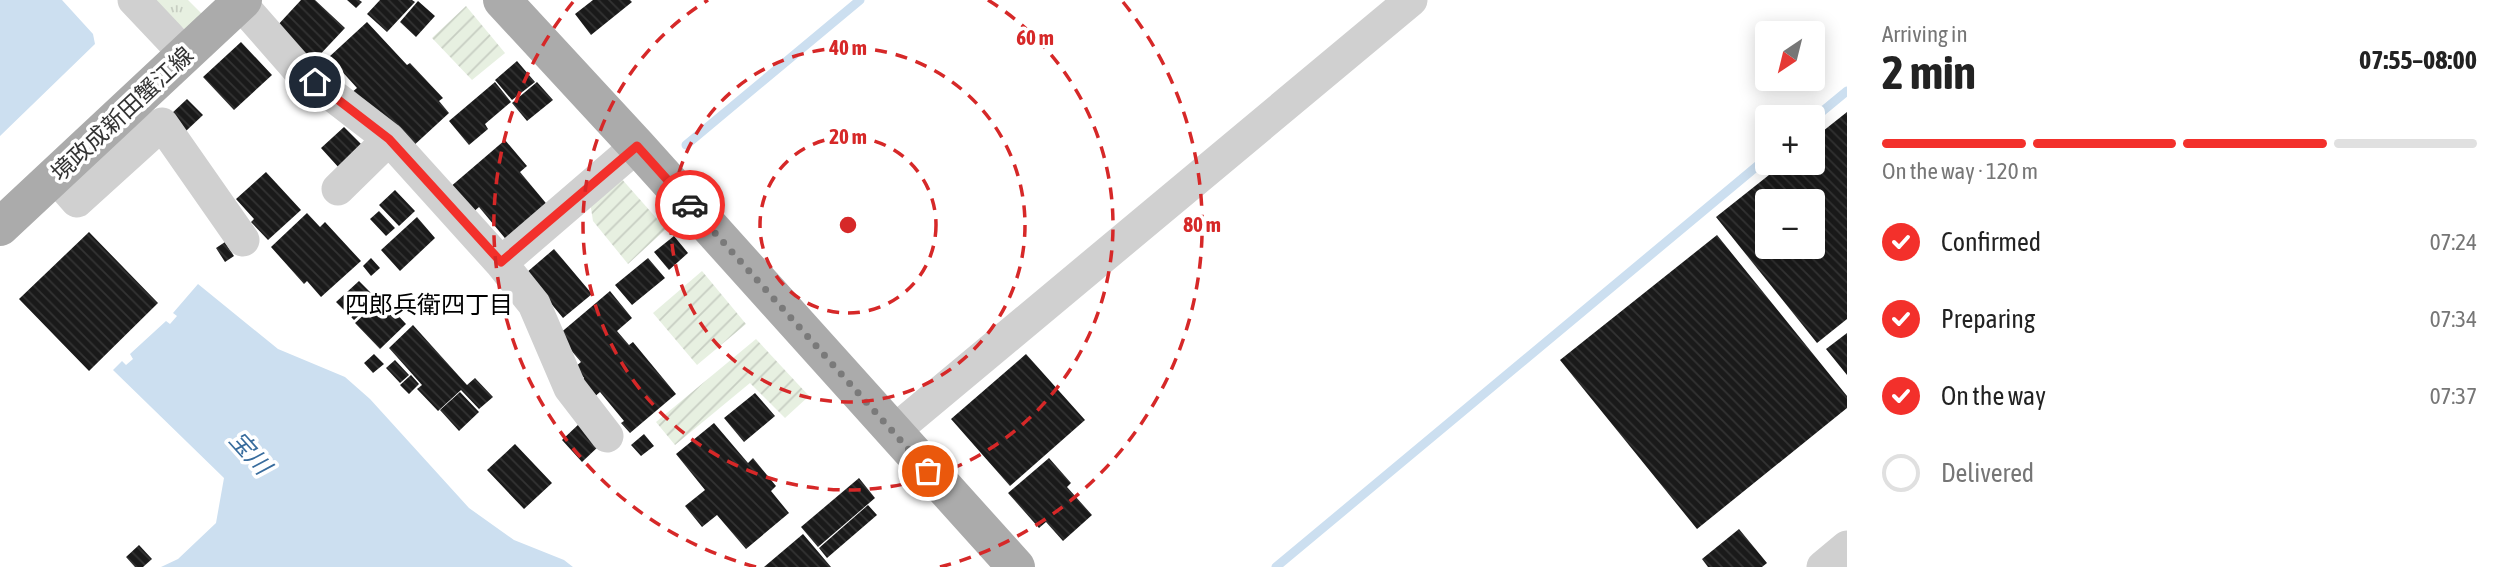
<!DOCTYPE html>
<html lang="en">
<head>
<meta charset="utf-8">
<style>
	:root { --surface:#fff; --page:#f2f2f2; --text:#222; --muted:#767676; --line:#e0e0e0; --accent:#f3302b }
	body { margin:0; font-family:"Asap Condensed","Noto Sans JP",sans-serif; background:var(--page); color:var(--text); height:100vh; display:flex; flex-direction:column; font-size:26px; white-space:nowrap }
	* { box-sizing:border-box; margin:0 }
	p { font-size:23px; color:var(--muted) }
	.icon { flex:none; width:38px; height:38px; fill:none; stroke:currentColor; stroke-width:2; stroke-linecap:round; stroke-linejoin:round }
	.map { position:relative; flex:1; overflow:hidden }
	.details { display:flex; flex-direction:column; background:var(--surface); width:665px }
	.details>* { flex:none }
	.needle { width:46px; rotate:215deg }
	.tools { position:absolute; left:1755px; top:21px; display:grid; gap:14px }
	.tools a { display:grid; place-items:center; width:70px; height:70px; border-radius:7px; background:var(--surface); box-shadow:0 4px 18px #0003; font-size:35px }
	.pin { position:absolute; display:grid; place-items:center; width:60px; height:60px; color:#fff; margin:-30px; border:4px solid #fff; border-radius:50%; box-shadow:0 2px 7px #0007 }
	.courier { position:absolute; display:grid; place-items:center; width:70px; height:70px; margin:-35px; border:5px solid #f3302b; border-radius:50%; background:#fff; color:#222; box-shadow:0 2px 9px #0007 }
	.summary em { font-style:normal; font-weight:700 }
	.summary div { display:flex; flex-direction:column-reverse }
	.summary { display:flex; align-items:center; justify-content:space-between; height:119px; padding:0 35px }
	h1 { font-size:46px; font-weight:700; line-height:52px }
	.bar { display:grid; grid-template-columns:repeat(4,1fr); gap:10px 7px; align-content:center; height:84px; padding:0 35px }
	.bar i { height:9px; border-radius:5px; background:var(--line) }
	.bar .selected { background:var(--accent) }
	.bar p { grid-column:span 4 }
	ol { padding:0 35px; list-style:none }
	li { display:flex; align-items:center; gap:21px; height:77px }
	li p { margin-inline-start:auto }
	li .icon { padding:7px; border-radius:50%; background:var(--accent); color:#fff; stroke-width:4 }
	li:last-child { color:var(--muted) }
	li i { width:38px; height:38px; border:4px solid var(--line); border-radius:50% }
	main { display:flex; flex:1; min-height:0 }
	.map>svg:first-child { display:block }
	.grass { fill:url(#grass-tufts) }
	.garden { fill:url(#garden-furrows) }
	.water { fill:#ccdff0 }
	.lines { fill:none; stroke-linecap:round; stroke-linejoin:round }
	.stream { stroke:#ccdff0; stroke-width:9 }
	.building { fill:url(#building-back-hatch); fill-rule:evenodd }
	.minor { stroke:#d0d0d0; stroke-width:33 }
	.major { stroke:#ababab; stroke-width:38 }
	.done { stroke:#7a7a7a; stroke-width:7; stroke-dasharray:0 12.6 }
	.route { stroke:#f3302b; stroke-width:9 }
	.ring { fill:none; stroke:#d62828; stroke-width:3.5; stroke-dasharray:12 9 }
	.labels { text-anchor:middle; stroke-width:7; stroke-linejoin:round; paint-order:stroke }
	.street-label { font-size:23px; fill:#333; stroke:#fff }
	.neighbourhood-label { font-size:24px; fill:#000; stroke:#fff }
	.water-label { font-size:24px; font-style:italic; fill:#386c9d; stroke:#fff }
	.centre { fill:#d62828; stroke:#fff; stroke-width:3.5 }
	.ring-label { font-size:21px; text-anchor:middle; font-weight:bold; fill:#d62828; stroke:#fff; stroke-width:7; stroke-linejoin:round; paint-order:stroke }
</style>
</head>
<body>
<main>
<div class="map">
<svg width="1847" height="567" viewBox="0 0 1847 567">
	<defs>
		<pattern id="grass-tufts" width="24" height="20" patternUnits="userSpaceOnUse" patternTransform="scale(1.75)"><rect width="24" height="20" fill="#e7f0e1"/><path d="M3 7l-1-3M5 7V3M7 7l1-3M15 17l-1-3M17 17v-4M19 17l1-3" fill="none" stroke="#c7cec2"/></pattern>
		<pattern id="garden-furrows" width="10" height="10" patternUnits="userSpaceOnUse" patternTransform="scale(1.75)"><rect width="10" height="10" fill="#e7f0e1"/><path d="M-1 1l2-2M0 10L10 0M9 11l2-2" fill="none" stroke="#c7cec2"/></pattern>
		<pattern id="building-back-hatch" width="6" height="6" patternUnits="userSpaceOnUse" patternTransform="scale(1.75)"><rect width="6" height="6" fill="#1a1a1a"/><path d="M-1 5l2 2M0 0l6 6M5-1l2 2" fill="none" stroke="#333"/></pattern>
	</defs>
	<rect width="100%" height="100%" fill="#fff"/>
	<path class="grass" d="M149,0H188L203,15L189,32L158,10Z"/>
	<path class="garden" d="M466,6L505,53L472,80L432,38Z
		M620,177L666,229L628,264L593,221L590,202Z
		M702,271L746,324L697,365L653,313Z
		M756,339L809,396L785,418L750,383L675,445L656,422Z"/>
	<path class="water" d="M0,0H62L93,34L95,44L0,136Z
		M198,284L278,349L345,377L370,399L469,508L514,540L564,560L573,567H161L178,559L216,523L224,478L113,370L122,361L126,365L133,359L130,354L166,321L170,324L177,316L173,313Z"/>
	<g class="lines">
		<path class="stream" d="M1813,119L1847,91
			M686,145L860,0
			M1276,567L1768,157"/>
	</g>
	<path class="building" d="M301,0H315L345,28L314,61L276,27Z
		M347,0H359L362,2L356,8Z
		M380,0H412L415,2L387,32L367,14Z
		M593,0H630L632,2L591,35L575,14Z
		M418,1L435,16L416,37L400,22Z
		M367,22L407,65L410,63L443,98L439,101L449,113L411,148L351,93L357,88L329,57Z
		M241,42L272,75L234,110L203,77Z
		M517,61L535,82L512,100L495,80Z
		M495,82L511,102L485,124L488,129L469,145L449,121Z
		M537,82L553,100L527,121L512,103Z
		M187,99L203,115L186,131L170,115Z
		M1847,112V319L1817,343L1716,217L1784,163H1813V139ZM1768,201H1813V247H1768Z
		M344,127L364,147L340,169L321,148Z
		M505,140L527,166L520,172L550,208L509,243L479,207L471,214L449,188Z
		M266,172L301,210L268,240L251,222L254,219L236,199Z
		M395,190L415,211L399,226L379,205Z
		M379,211L395,228L386,236L370,219Z
		M307,213L320,227L325,222L361,261L321,297L307,281L304,284L271,247Z
		M417,217L435,238L400,271L381,250Z
		M89,232L158,303L89,371L19,299Z
		M1717,235L1847,396V408L1697,529L1560,360Z
		M674,236L688,253L669,270L654,252Z
		M225,242L234,256L225,262L216,248Z
		M554,249L592,294L563,318L526,273Z
		M371,258L380,268L371,276L363,266Z
		M648,258L665,278L632,305L615,285Z
		M359,281L377,299L354,320L336,302Z
		M610,291L632,318L617,331L629,345L633,342L676,394L630,433L621,423L624,421L600,392L593,398L580,382L584,378L575,367L581,362L558,335Z
		M382,298L406,324L380,349L355,323Z
		M413,325L467,385L475,378L493,397L479,409L461,390L438,411L417,389L422,385L389,348Z
		M1847,333V375L1826,349Z
		M374,354L384,364L373,373L364,363Z
		M1026,354L1085,420L1010,486L951,419Z
		M395,360L409,375L400,383L386,368Z
		M411,375L419,384L409,394L400,385Z
		M460,392L479,412L459,431L440,410Z
		M755,393L775,416L744,442L724,418Z
		M580,423L600,445L582,462L562,440Z
		M714,423L748,463L753,458L776,486L771,491L789,513L746,549L717,515L702,527L685,506L705,490L676,454Z
		M644,434L654,446L641,456L631,445Z
		M515,444L552,483L524,509L487,470Z
		M1049,458L1071,483L1067,487L1092,515L1063,541L1046,522L1039,528L1008,493Z
		M859,478L875,498L818,547L801,527Z
		M868,505L877,515L827,558L819,548Z
		M1739,529L1767,563L1762,567H1708L1702,559Z
		M803,534L831,567H764Z
		M139,545L152,559L143,567H135L126,557Z"/>
	<g class="lines">
		<path class="minor" d="M134,0L186,55
			M240,3L297,68L389,139L501,263L637,146
			M55,176L77,201L162,124L243,240
			M338,189L389,139
			M501,263L534,304L570,388L607,436
			M893,432L1411,0
			M1823,567L1847,547"/>
		<path class="major" d="M502,0L637,146L1016,567
			M0,227L243,0"/>
	</g>
	<g class="lines">
		<path class="done" d="M690,205L928,471"/>
		<path class="route" d="M315,82L389,139L501,262L637,146L690,205"/>
	</g>
	<g class="ring">
		<circle cx="848" cy="225" r="88"/>
		<circle cx="848" cy="225" r="177"/>
		<path d="M988 0A265 265 0 1 1 708 0"/>
		<path d="M756 567A354 354 0 0 1 573 2M1123 2A354 354 0 0 1 940 567"/>
	</g>
	<g class="labels">
		<g class="street-label">
			<text transform="translate(122 114) rotate(-43)" y="8">境政成新田蟹江線</text>
		</g>
		<g class="neighbourhood-label">
			<text x="429" y="313">四郎兵衛四丁目</text>
		</g>
		<g class="water-label">
			<text transform="translate(250 453) rotate(48)" y="8">宝川</text>
		</g>
	</g>
	<circle cx="848" cy="225" r="10" class="centre"/>
	<g class="ring-label">
		<text x="1035" y="45">60 m</text>
		<text x="848" y="55">40 m</text>
		<text x="848" y="144">20 m</text>
		<text x="1202" y="232">80 m</text>
	</g>
</svg>
<div class="tools">
<a><svg class="needle" viewBox="-14 -14 28 28"><path d="M0-13l5 13h-10z" fill="#e53935"/><path d="M0 13l5-13h-10z" fill="#767676"/></svg></a>
<a>+</a>
<a>−</a>
</div>
<div class="pin" style="left:928px;top:471px;background:#ea580c"><svg class="icon" aria-label="bag" viewBox="0 0 24 24"><path d="M5 8h14l-1 12H6zM9 8a3 3 0 0 1 6 0"/></svg></div>
<div class="pin" style="left:315px;top:82px;background:#1f2937"><svg class="icon" aria-label="home" viewBox="0 0 24 24"><path d="M3 11l9-7 9 7M6 9v11h12V9"/></svg></div>
<div class="courier" style="left:690px;top:205px"><svg class="icon" aria-label="car" viewBox="0 0 24 24"><path d="M5 17H2v-5l4-1 3-4h7l3 4 3 1v5h-3M9 17h6M6 11h13"/><circle cx="7" cy="17" r="2"/><circle cx="17" cy="17" r="2"/></svg></div>
</div>
<section class="details">
<div class="summary"><div><h1>2 min</h1><p>Arriving in</p></div><em>07:55–08:00</em></div>
<div class="bar"><i class="selected"></i><i class="selected"></i><i class="selected"></i><i></i><p>On the way · 120 m</p></div>
<ol>
<li><svg class="icon" aria-label="check" viewBox="0 0 24 24"><path d="M5 12l5 5 9-10"/></svg>Confirmed<p>07:24</p></li>
<li><svg class="icon" aria-label="check" viewBox="0 0 24 24"><path d="M5 12l5 5 9-10"/></svg>Preparing<p>07:34</p></li>
<li><svg class="icon" aria-label="check" viewBox="0 0 24 24"><path d="M5 12l5 5 9-10"/></svg>On the way<p>07:37</p></li>
<li><i></i>Delivered</li>
</ol>
</section>
</main>
</body>
</html>
